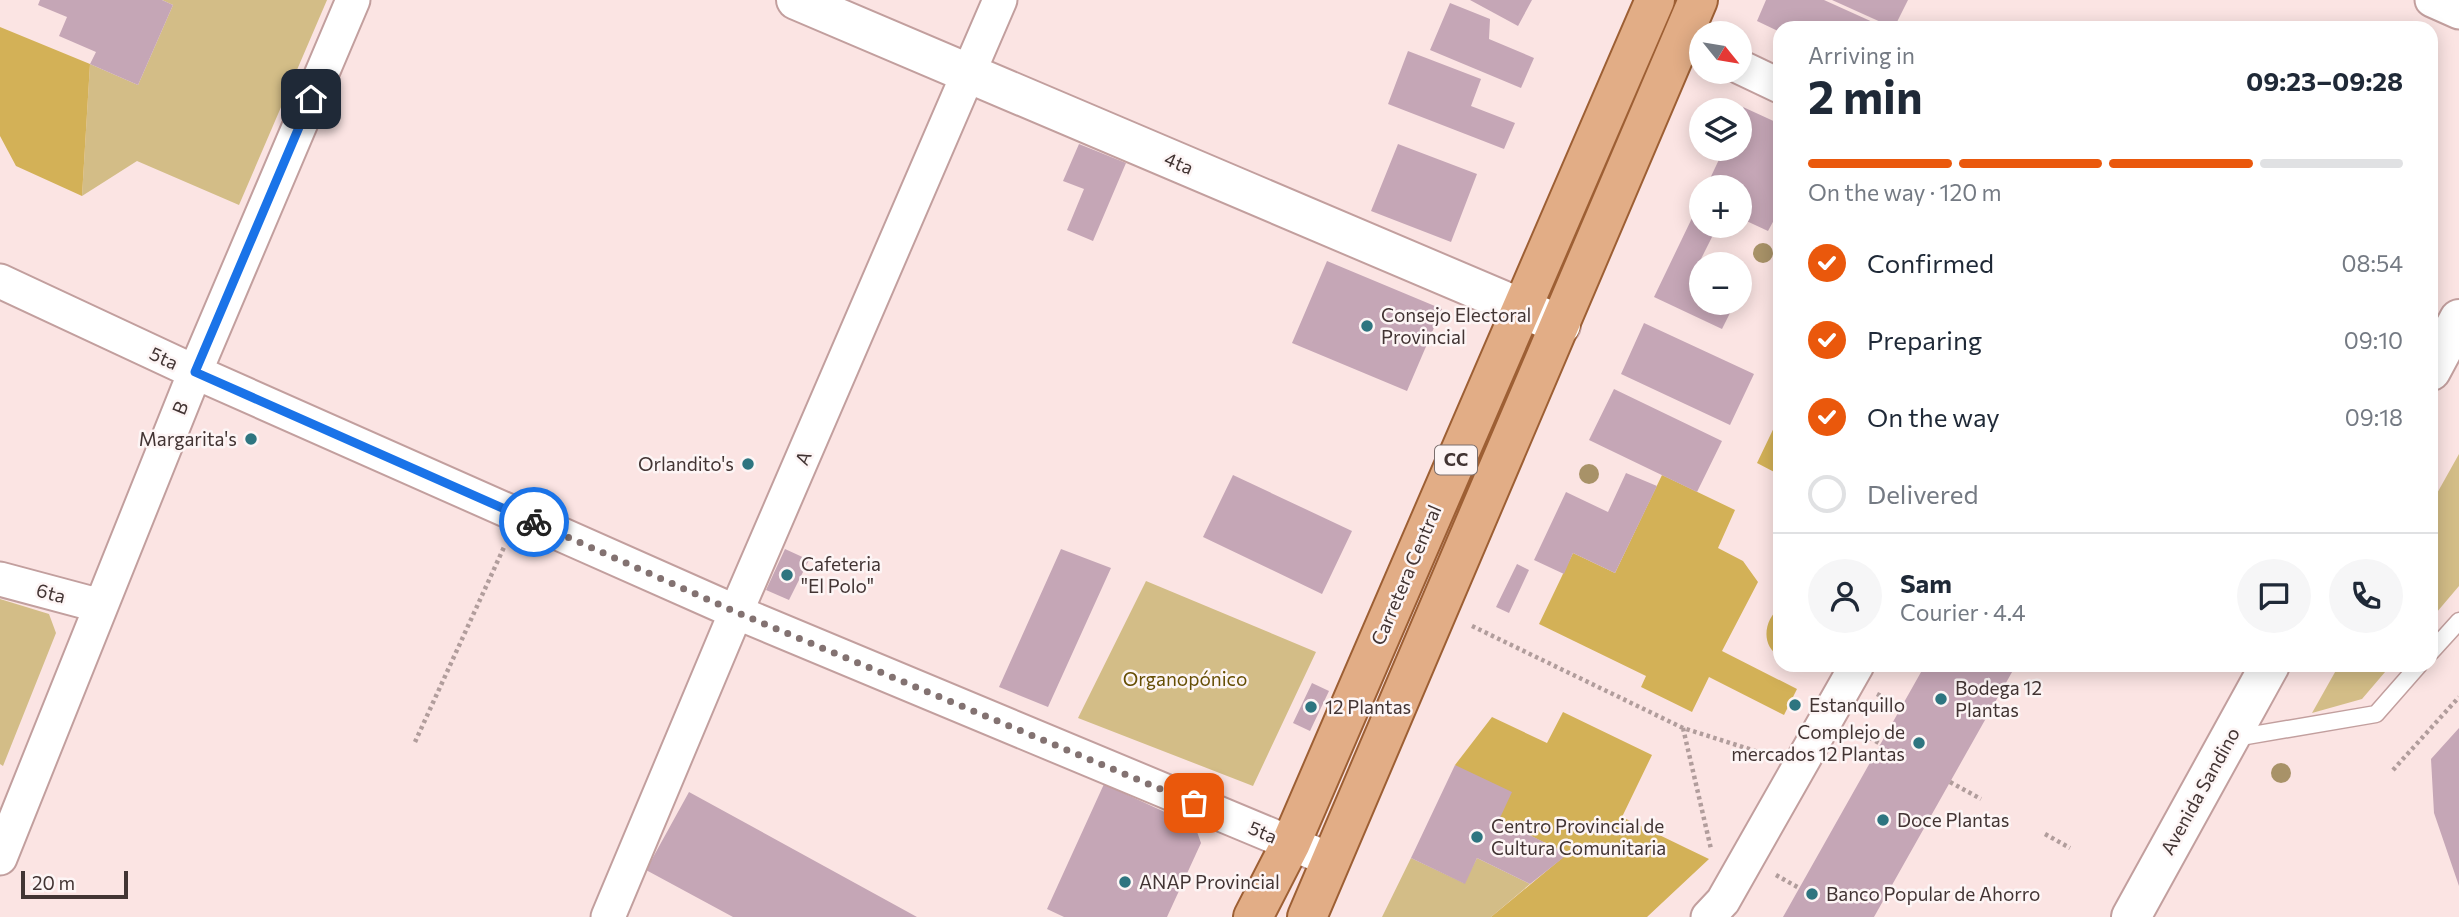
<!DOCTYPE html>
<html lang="en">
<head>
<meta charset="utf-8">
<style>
	:root { --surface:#fff; --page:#f6f6f7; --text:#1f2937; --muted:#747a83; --line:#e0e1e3; --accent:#ea580c }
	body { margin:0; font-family:Commissioner,sans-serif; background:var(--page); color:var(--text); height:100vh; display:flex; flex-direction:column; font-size:26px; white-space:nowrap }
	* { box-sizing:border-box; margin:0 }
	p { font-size:23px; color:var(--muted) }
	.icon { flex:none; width:38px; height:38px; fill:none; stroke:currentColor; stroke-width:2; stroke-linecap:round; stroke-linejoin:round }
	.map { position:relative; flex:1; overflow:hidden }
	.details { position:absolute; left:1773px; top:21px; width:665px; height:651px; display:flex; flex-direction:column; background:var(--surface); border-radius:21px; box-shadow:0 4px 18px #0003 }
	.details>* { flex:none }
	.needle { width:46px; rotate:120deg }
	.controls { position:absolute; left:1689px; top:21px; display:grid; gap:14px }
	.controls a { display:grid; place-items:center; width:63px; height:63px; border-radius:50%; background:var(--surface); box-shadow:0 4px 18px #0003; font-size:35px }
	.scale { position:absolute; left:21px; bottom:18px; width:107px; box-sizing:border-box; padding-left:7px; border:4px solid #423433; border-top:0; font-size:19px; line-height:24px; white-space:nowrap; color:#423433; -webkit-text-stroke:5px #fdf5f5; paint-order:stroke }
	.pin { position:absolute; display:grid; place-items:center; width:60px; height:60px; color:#fff; margin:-30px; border-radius:14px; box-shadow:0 4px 10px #0006 }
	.courier { position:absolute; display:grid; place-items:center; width:70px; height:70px; margin:-35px; border:5px solid #1a73e8; border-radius:50%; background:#fff; color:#222; box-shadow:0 2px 9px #0007 }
	.head em { font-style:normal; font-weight:700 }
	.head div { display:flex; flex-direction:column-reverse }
	.head { display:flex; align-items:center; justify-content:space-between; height:119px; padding:0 35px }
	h1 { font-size:46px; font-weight:700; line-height:52px }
	.bar { display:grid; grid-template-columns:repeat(4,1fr); gap:10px 7px; align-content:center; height:84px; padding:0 35px }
	.bar i { height:9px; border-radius:5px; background:var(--line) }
	.bar .selected { background:var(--accent) }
	.bar p { grid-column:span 4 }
	.line { display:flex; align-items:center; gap:18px; padding:0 35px; border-top:2px solid var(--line) }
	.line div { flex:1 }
	.round { display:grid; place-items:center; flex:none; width:74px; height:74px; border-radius:37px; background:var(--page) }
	ol { padding:0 35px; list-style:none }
	li { display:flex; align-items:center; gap:21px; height:77px }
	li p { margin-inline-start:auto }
	li .icon { padding:7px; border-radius:50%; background:var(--accent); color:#fff; stroke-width:4 }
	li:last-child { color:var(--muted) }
	li i { width:38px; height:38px; border:4px solid var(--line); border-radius:50% }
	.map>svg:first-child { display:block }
	.green { fill:#d3bd87 }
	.forest { fill:#d3b157 }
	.building { fill:#c5a6b6 }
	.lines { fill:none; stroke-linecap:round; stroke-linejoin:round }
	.service-casing { stroke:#c29f9e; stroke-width:19 }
	.minor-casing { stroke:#c29f9e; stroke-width:37 }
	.tertiary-casing { stroke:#c29f9e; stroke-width:42 }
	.primary-casing { stroke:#9d5f34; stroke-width:42 }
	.path { stroke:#b19d9c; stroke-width:4.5; stroke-dasharray:3.5 3.5; stroke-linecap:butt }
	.service { stroke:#fff; stroke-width:16 }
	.minor { stroke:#fff; stroke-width:33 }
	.tertiary { stroke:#fff; stroke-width:38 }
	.primary { stroke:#e2ad86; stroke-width:38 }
	.tree { fill:#a89268 }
	.done { stroke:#837271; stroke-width:7; stroke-dasharray:0 12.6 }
	.route { stroke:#1a73e8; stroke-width:9 }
	.poi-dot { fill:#2e7580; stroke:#fdf5f5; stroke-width:2.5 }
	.labels { text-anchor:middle; stroke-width:5; stroke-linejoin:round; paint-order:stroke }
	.shield { fill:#fdf5f5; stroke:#7a6e6d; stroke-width:2 }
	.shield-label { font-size:18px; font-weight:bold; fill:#423433 }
	.street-label { font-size:19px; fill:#423433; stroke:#fdf5f5 }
	.poi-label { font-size:19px; fill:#423433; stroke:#fdf5f5; text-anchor:start }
	.park-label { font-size:19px; fill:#654e04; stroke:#fdf5f5 }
</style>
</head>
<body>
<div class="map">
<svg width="2459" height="917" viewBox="0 0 2459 917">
	<rect width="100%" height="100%" fill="#fbe4e3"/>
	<path class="green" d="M162,0H327L239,205L137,161L82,196L90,64L138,85L173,5Z
		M2459,454V586L2431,619V504Z
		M1146,581L1316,652L1253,786L1078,718Z
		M0,599L49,614L56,633L3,766L0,764Z
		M2339,665H2391L2362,699L2312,713Z
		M1411,858L1464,883L1477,858L1530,884L1491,917H1382Z"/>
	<path class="forest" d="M0,27L90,64L82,196L16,166L0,136Z
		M1780,415V475L1757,463Z
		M1662,475L1735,510L1718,548L1743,561L1758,582L1722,651L1797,689L1784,715L1709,677L1692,712L1641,687L1646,676L1539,624L1573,553L1615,573Z
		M1780,607V657C1760,645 1764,620 1780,607Z
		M1563,712L1652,755L1622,817L1709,859L1647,917H1491L1567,854L1499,820L1455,765L1492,717L1547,743Z"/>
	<path class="building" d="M40,0H162L173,5L138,85L90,64L96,52L59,36L67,17L38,5Z
		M1470,0H1532L1518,26Z
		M1766,0H1824L1886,28H1780V32L1757,21Z
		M1832,0H1908L1894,28Z
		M1450,3L1490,19L1489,39L1534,58L1521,88L1430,50Z
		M1408,51L1481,79L1471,106L1515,123L1504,149L1388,104Z
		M1743,107L1780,124V209L1768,231L1740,218V187H1706L1724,149H1740V114Z
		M1079,144L1126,163L1093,241L1067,230L1084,189L1063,181Z
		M1398,144L1477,174L1451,242L1371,211Z
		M1693,216L1701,219V226L1717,227L1691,279L1701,284V303H1735L1722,329L1654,297Z
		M1327,261L1442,309L1407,391L1292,343Z
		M1644,323L1754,374L1730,425L1621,374Z
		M1614,389L1722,441L1697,492L1589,440Z
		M1626,473L1657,486L1615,573L1573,553L1564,574L1534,560L1566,492L1608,512Z
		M1233,475L1352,531L1322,594L1203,537Z
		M785,549L809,560L789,600L766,590Z
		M1061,549L1111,568L1048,707L999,687Z
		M1517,564L1529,570L1509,613L1496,607Z
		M1925,665H2016L1874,917H1783Z
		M1312,683L1329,691L1310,731L1293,723Z
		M2459,728V886L2434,813L2431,759Z
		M1455,765L1512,792L1499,820L1568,854L1530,884L1477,858L1465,884L1411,858Z
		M1104,784L1195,826L1201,843L1167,917H1064L1047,909Z
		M689,792L917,917H733L646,870Z"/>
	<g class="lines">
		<defs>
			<path id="service" d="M2431,652L2459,621
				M2235,738L2376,714L2419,665"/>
			<path id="minor" d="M2432,0L2459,12
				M1740,67L1780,86
				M0,281L195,372L736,612L1333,861
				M0,579L101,606
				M0,858L195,372L353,0
				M608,917L736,612L1000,0
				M1708,917L1723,901L1857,665"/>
			<path id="tertiary" d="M796,0L1561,325
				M2431,371L2459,319
				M2131,917L2270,665"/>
			<path id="primary" d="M1253,917L1291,843L1655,0
				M1307,917L1698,0"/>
		</defs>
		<use href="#service" class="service-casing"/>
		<use href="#minor" class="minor-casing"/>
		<use href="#tertiary" class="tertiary-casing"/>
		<use href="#primary" class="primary-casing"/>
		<path class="path" d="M1472,626L1683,728L1768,755
			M1877,694L1901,706
			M1683,728L1711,849
			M1857,731L1881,744
			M415,742L505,545
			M2393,770L2459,697
			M1950,782L1981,799
			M2045,834L2070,848
			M1776,875L1799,888"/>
		<use href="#service" class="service"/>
		<use href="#minor" class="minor"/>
		<use href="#tertiary" class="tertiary"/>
		<use href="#primary" class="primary"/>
	</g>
	<g class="tree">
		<circle cx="1763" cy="253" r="10"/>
		<circle cx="1589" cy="474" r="10"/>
		<circle cx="2281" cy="773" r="10"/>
	</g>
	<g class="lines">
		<path class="done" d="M534,522L736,612L1194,803"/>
		<path class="route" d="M311,99L195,372L534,522"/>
	</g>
	<g class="poi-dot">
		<circle cx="1367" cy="326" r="7"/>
		<circle cx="251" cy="439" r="7"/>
		<circle cx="748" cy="464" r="7"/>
		<circle cx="787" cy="575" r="7"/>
		<circle cx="1941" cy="699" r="7"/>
		<circle cx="1795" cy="705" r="7"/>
		<circle cx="1311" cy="707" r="7"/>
		<circle cx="1919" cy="743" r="7"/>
		<circle cx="1883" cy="820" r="7"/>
		<circle cx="1477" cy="837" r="7"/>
		<circle cx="1125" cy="882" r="7"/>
		<circle cx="1812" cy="894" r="7"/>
	</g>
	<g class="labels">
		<rect class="shield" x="1435" y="445.5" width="42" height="29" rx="5"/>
		<g class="shield-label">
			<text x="1456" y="466">CC</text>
		</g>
		<g class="street-label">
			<text transform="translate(1179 163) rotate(23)" y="7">4ta</text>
			<text transform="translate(164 358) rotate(25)" y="7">5ta</text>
			<text transform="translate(180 408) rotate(-68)" y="7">B</text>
			<text transform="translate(803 458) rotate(-67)" y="7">A</text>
			<text transform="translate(1406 575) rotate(-67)" y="7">Carretera Central</text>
			<text transform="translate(51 593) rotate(15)" y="7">6ta</text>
			<text transform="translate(2200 791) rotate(-61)" y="7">Avenida Sandino</text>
			<text transform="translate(1263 832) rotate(23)" y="7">5ta</text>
		</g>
		<g class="poi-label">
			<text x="1381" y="322">Consejo Electoral<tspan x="1381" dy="22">Provincial</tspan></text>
			<text x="237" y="446" text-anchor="end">Margarita's</text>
			<text x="734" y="471" text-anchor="end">Orlandito's</text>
			<text x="801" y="571">Cafeteria<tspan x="801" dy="22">"El Polo"</tspan></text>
			<text x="1955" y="695">Bodega 12<tspan x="1955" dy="22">Plantas</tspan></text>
			<text x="1809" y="712">Estanquillo</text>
			<text x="1325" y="714">12 Plantas</text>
			<text x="1905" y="739" text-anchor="end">Complejo de<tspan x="1905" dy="22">mercados 12 Plantas</tspan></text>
			<text x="1897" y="827">Doce Plantas</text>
			<text x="1491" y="833">Centro Provincial de<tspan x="1491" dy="22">Cultura Comunitaria</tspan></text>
			<text x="1139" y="889">ANAP Provincial</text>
			<text x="1826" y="901">Banco Popular de Ahorro</text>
		</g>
		<g class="park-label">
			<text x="1185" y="686">Organopónico</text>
		</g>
	</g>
</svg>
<div class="controls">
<a><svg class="needle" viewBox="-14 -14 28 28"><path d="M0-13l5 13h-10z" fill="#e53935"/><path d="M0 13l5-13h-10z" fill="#747a83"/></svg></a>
<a><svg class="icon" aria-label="layers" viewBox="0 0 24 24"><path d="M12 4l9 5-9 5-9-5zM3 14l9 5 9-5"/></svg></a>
<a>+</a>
<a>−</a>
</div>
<div class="scale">20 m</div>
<div class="pin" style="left:1194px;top:803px;background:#ea580c"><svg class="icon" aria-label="bag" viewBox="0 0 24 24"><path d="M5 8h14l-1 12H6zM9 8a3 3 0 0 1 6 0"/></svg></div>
<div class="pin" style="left:311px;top:99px;background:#1f2937"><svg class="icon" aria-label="home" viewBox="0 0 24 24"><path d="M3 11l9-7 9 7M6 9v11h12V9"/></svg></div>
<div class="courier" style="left:534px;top:522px"><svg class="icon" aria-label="bike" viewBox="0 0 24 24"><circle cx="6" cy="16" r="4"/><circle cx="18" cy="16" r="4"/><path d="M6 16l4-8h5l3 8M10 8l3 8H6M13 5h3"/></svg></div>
<section class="details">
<div class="head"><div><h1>2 min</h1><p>Arriving in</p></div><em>09:23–09:28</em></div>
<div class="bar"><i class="selected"></i><i class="selected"></i><i class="selected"></i><i></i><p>On the way · 120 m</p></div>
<ol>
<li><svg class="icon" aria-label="check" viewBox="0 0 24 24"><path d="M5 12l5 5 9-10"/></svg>Confirmed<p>08:54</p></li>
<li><svg class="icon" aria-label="check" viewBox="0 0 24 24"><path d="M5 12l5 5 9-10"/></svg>Preparing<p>09:10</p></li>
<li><svg class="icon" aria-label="check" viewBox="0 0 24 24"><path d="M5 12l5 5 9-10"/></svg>On the way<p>09:18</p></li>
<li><i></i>Delivered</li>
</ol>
<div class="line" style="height:126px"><a class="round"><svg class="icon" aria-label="person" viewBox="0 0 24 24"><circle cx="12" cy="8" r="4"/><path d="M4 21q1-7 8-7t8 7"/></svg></a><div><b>Sam</b><p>Courier · 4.4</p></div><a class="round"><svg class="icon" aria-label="chat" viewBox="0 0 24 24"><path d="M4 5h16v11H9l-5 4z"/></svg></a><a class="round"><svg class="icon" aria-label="phone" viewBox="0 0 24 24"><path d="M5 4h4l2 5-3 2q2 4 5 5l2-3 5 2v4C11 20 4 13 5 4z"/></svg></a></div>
</section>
</div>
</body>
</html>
